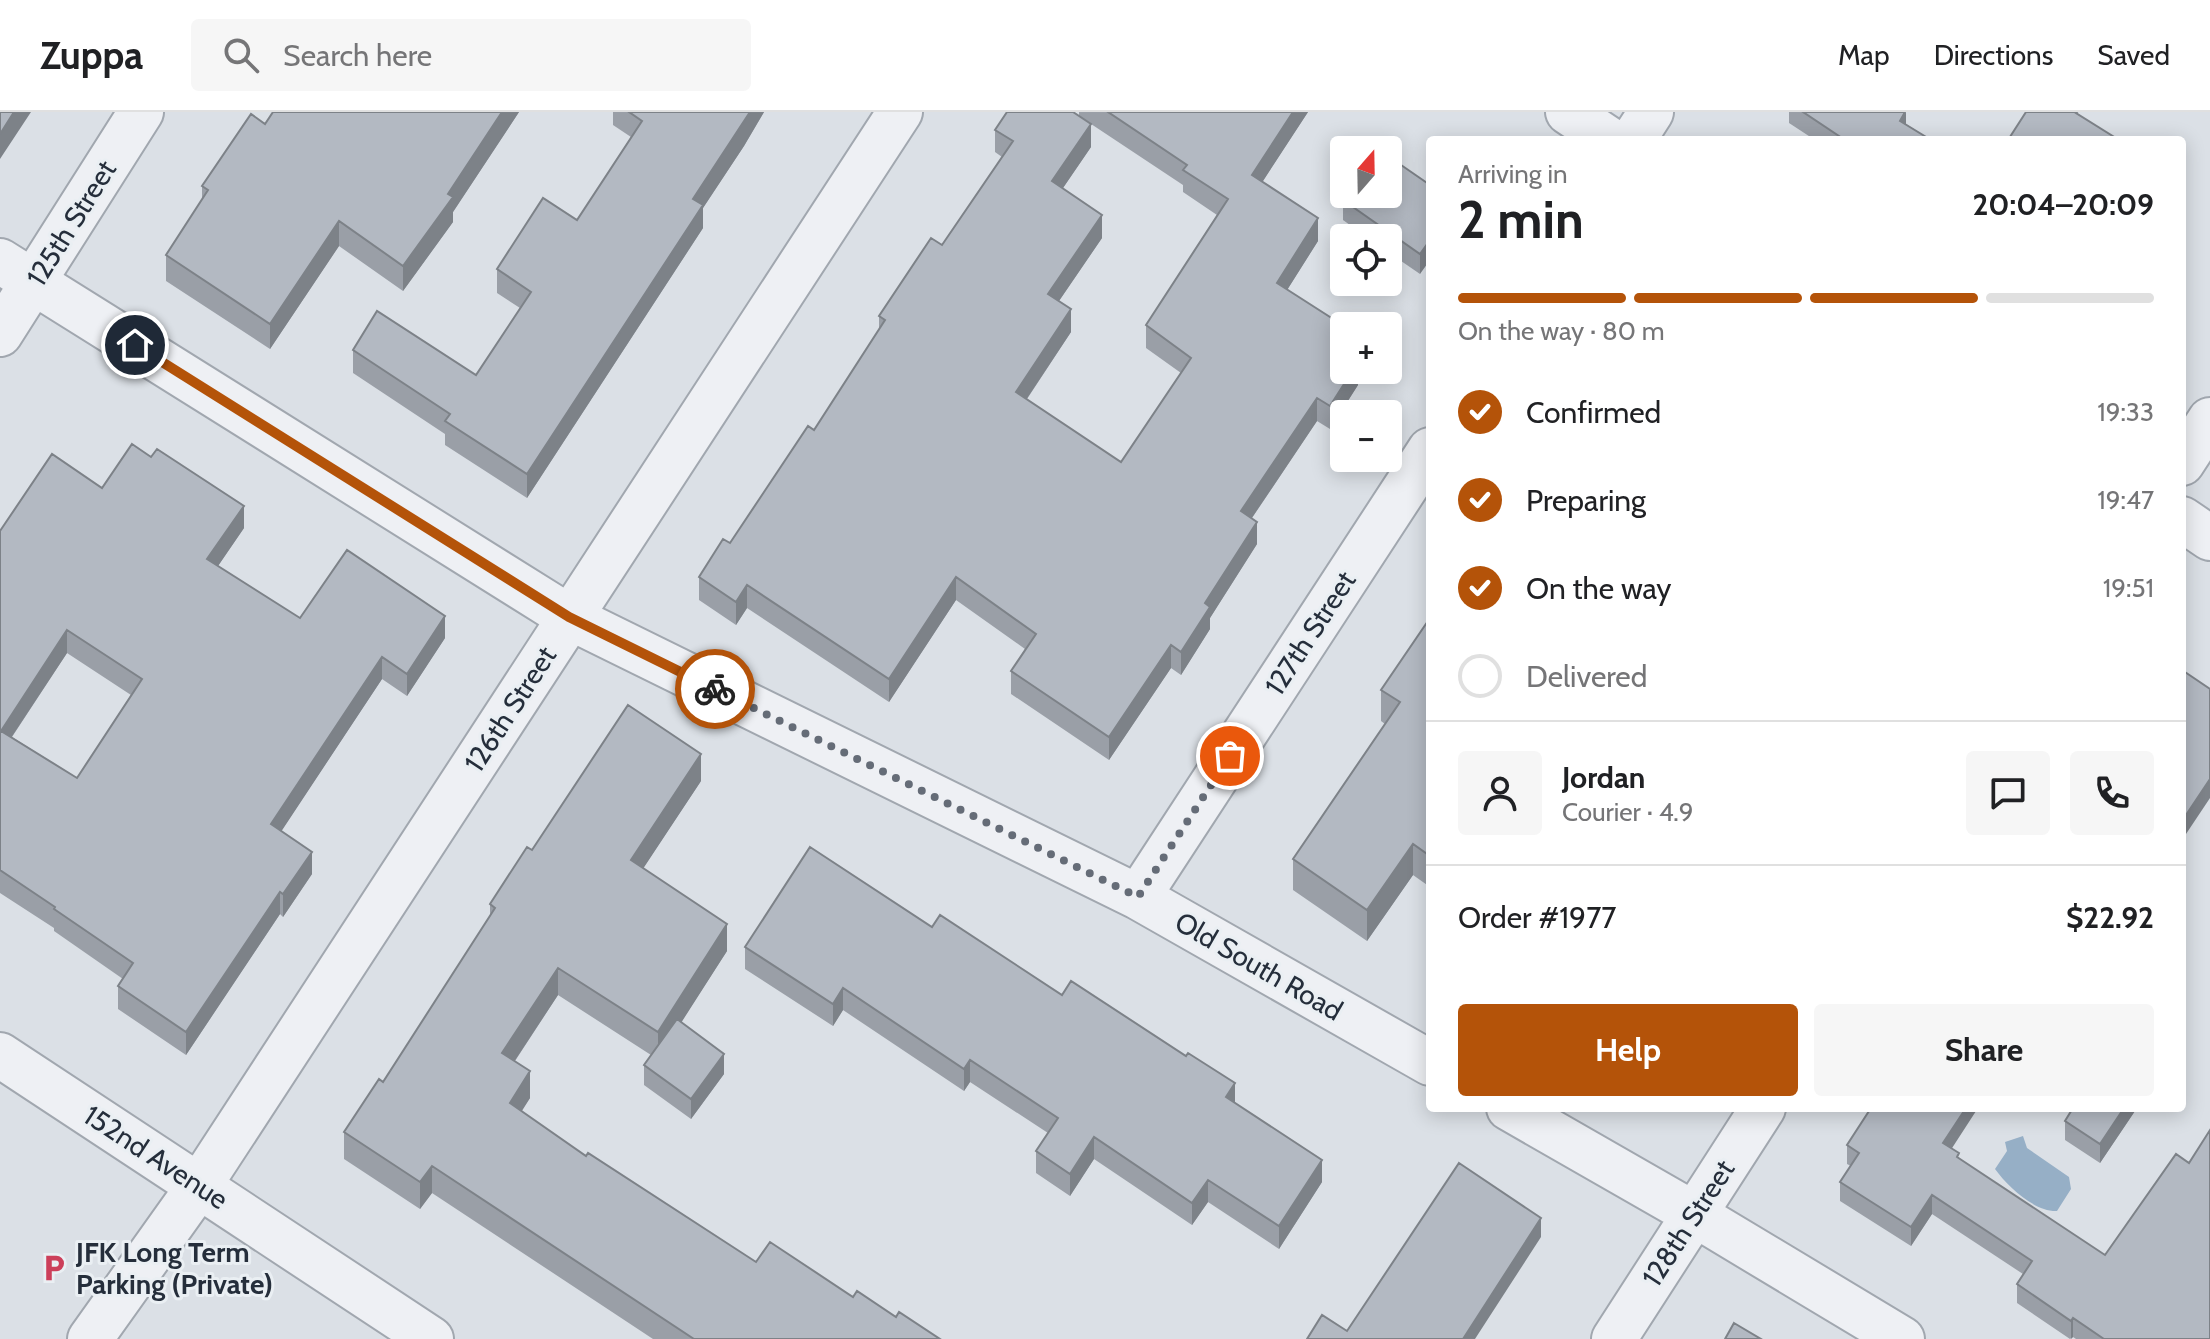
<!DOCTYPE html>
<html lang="en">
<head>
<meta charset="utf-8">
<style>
	:root { --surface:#fff; --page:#f6f6f6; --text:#202124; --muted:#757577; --line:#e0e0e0; --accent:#b45309 }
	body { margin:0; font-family:Cabin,sans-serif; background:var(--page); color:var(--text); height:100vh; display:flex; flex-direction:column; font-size:30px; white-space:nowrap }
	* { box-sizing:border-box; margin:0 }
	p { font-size:26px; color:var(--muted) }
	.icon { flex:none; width:44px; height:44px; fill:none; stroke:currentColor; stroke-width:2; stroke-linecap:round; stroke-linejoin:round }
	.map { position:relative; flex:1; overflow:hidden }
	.drawer { position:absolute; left:1426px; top:24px; width:760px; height:976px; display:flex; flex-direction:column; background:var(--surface); border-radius:8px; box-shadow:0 4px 20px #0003 }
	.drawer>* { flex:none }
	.needle { width:52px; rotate:20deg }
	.buttons { position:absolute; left:1330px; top:24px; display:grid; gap:16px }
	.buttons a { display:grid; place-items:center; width:72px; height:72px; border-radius:8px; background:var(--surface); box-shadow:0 4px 20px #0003; font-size:40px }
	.pin { position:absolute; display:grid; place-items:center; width:68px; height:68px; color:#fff; margin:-34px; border:4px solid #fff; border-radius:50%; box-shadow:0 2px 8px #0007 }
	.courier { position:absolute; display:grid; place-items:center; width:80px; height:80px; margin:-40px; border:6px solid #b45309; border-radius:50%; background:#fff; color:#222; box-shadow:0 2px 10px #0007 }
	.headline em { font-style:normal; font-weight:700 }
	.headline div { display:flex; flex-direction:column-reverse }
	.headline { display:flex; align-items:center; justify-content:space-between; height:136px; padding:0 32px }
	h1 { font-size:52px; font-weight:700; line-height:60px }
	.bar { display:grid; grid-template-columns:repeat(4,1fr); gap:12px 8px; align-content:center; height:96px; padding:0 32px }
	.bar i { height:10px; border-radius:6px; background:var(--line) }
	.bar .active { background:var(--accent) }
	.bar p { grid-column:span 4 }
	.line { display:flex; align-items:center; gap:20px; padding:0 32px; border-top:2px solid var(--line) }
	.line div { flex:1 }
	.round { display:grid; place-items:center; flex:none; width:84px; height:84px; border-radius:8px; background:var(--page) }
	ol { padding:0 32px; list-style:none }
	li { display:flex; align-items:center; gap:24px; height:88px }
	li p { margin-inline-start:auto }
	li .icon { padding:8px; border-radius:50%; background:var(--accent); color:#fff; stroke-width:4 }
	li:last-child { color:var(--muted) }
	li i { width:44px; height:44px; border:4px solid var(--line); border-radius:50% }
	.cta { display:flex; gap:16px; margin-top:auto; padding:16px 32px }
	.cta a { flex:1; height:92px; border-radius:8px; background:var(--accent); color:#fff; font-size:32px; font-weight:700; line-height:92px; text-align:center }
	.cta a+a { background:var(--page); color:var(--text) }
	header { display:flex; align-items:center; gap:48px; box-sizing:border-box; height:112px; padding:0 40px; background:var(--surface); border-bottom:2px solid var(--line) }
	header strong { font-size:38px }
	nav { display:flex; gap:44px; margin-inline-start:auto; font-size:28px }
	.search { width:560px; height:72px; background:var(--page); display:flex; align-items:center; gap:20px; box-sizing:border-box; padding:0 28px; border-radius:8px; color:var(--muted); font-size:30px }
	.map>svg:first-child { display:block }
	.water { fill:#96afc6 }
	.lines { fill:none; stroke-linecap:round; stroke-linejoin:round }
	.minor-casing { stroke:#a1a7af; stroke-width:48 }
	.minor { stroke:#eef0f4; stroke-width:44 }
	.wall { fill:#9a9fa7; fill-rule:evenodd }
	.shaded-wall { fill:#7d8288 }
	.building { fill:#b3b9c2; stroke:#7d8288; stroke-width:2; fill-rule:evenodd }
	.done { stroke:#656c77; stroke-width:8; stroke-dasharray:0 14.4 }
	.route { stroke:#b45309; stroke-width:10 }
	.labels { text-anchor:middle; stroke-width:6; stroke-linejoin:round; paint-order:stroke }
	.street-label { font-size:28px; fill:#252e3b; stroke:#eaeff3 }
	.poi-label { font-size:28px; font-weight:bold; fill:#252e3b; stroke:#eaeff3; text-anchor:start }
</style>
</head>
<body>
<header>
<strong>Zuppa</strong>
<div class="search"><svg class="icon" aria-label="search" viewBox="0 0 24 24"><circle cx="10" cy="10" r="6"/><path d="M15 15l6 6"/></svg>Search here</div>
<nav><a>Map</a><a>Directions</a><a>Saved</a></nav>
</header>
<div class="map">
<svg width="2210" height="1227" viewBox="0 0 2210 1227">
	<rect width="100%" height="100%" fill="#dbe0e6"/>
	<path class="water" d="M2023,1024L2027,1036L2069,1065L2071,1077L2057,1099C2035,1100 2008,1075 1995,1057L2007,1039L2005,1030Z"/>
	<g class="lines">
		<defs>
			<path id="minor" d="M1568,0L1610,28
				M1633,28L1651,0
				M0,149L569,505L1138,785L1430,951
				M0,222L141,0
				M2182,351L2210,308
				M2182,407L2210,426
				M1138,785L1430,338
				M0,943L431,1227
				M1509,996L1694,1102L1902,1227
				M90,1227L199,1074L900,0
				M1614,1227L1763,996"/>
		</defs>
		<use href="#minor" class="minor-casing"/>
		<use href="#minor" class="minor"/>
	</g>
	<path class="wall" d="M273,0H519L453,100V110L403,179L339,134L270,237L166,169V143L202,88V74L265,12Z
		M613,0H764L744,34L703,96V116L527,386L445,333V322L353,261V238L476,263L520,196L497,181V157L577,108L631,25L613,13Z
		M1079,0H1308L1262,70L1318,129L1287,178L1344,258H1358V273L1330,317L1317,309L1252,406L1257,432L1210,506V517L1181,563L1171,556L1109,648L1011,582V559L1025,537L956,488L889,590L747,496L736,513L699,488V465L730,431L814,318L879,218V204L942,133L1002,45L995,40V18L1091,35L1063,76L1102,126L1059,189L1071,220L1027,287L1121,350L1181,261L1146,236V213L1217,103L1183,80V73L1079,4Z
		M1789,0H1905L1906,12L1931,28H1815L1789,11Z
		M1430,73L1420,162L1388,140V126H1368L1343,108V88Z
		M151,345L244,416L218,454L300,506L445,526L407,584L382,567L281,719L312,762L283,805L280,802L186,943L118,897V874L123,867L54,819V816L0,781V419L102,376ZM67,541L131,583L77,666L12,625Z
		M1430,506V775L1413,763L1367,829L1293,778V747L1385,612L1381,609V578Z
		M701,669L643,756L727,839L681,910L724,962L691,1007L644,973V953L651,943L558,883L515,949L530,986L521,999L586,1044L756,1150L853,1185L940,1227H653L432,1081L420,1097L344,1047V1020L383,970L490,804V792L532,738Z
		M932,815L1062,883L1235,991L1322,1070L1279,1137L1208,1090L1192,1113L1094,1047L1070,1084L1036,1061V1039L1048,1021L970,970L964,979L843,898L833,914L745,857V835Z
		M2073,996H2137L2100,1051L2065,1028V1009Z
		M1847,1033L1952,1037L1959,1046L2210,1227H2076L2073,1225L2070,1227L2017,1191V1172L2023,1162L1932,1102L1911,1134L1840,1089V1070L1851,1054L1847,1052Z"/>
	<path class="shaded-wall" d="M14,0H31L0,47V22Z
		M502,0H519L453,100V110L403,179V154L448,82Z
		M750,0H764L744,34L703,96V116L527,386V362L693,87Z
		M1293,0H1308L1252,86V63Z
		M1906,0V20L1900,9Z
		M1091,12V35L1052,92V69Z
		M1102,103V126L1048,205V182Z
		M1318,106V129L1277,194V171Z
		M339,109V134L270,237V212Z
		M1430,128V148L1420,162V142Z
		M1071,197V220L1016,303V280Z
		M1344,220V242L1334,235Z
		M1353,258H1358V273L1330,317V294Z
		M1317,286V309L1241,422V399Z
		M244,394V416L207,470V447Z
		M1257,410V432L1210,506V517L1181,563V540L1205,491Z
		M956,465V488L889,590V567Z
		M747,473V496L736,513V490Z
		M445,504V526L407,584V562Z
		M67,518V541L1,641V619Z
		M1171,533V556L1109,648V625Z
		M382,545V567L271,735V712Z
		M701,642V669L631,775V748Z
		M2210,667V686L2182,728V709Z
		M1413,732V763L1367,829V798Z
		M312,740V762L283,805V782Z
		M280,780V802L186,943V920Z
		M727,812V839L658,947V920Z
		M558,856V883L502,968V941Z
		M843,876V898L833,914V892Z
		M724,942V962L691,1007V987Z
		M970,948V970L964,979V957Z
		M530,959V986L510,1018V991Z
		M1235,971V993L1226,985Z
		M1966,996H1978L1943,1050V1031Z
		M2124,996H2137L2100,1051V1032Z
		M1094,1025V1047L1070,1084V1062Z
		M1322,1048V1070L1279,1137V1114Z
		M432,1054V1081L420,1097V1070Z
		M1208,1068V1090L1192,1113V1091Z
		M1932,1083V1102L1911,1134V1115Z
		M1541,1106V1125L1475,1227H1463Z
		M2073,1206V1225L2071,1227V1209Z"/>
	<path class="building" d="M0,0H14L0,22Z
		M273,0H502L448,82L453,85L403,154L339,109L270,212L166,143L208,78L202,74L251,2L265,12Z
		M629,0H750L693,87L703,93L527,362L445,309L450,302L353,238L377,199L476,263L531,180L497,157L543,86L577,108L642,9Z
		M1007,0H1073L1091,12L1052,69L1102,103L1048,182L1071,197L1016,280L1121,350L1191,246L1146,213L1228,87L1183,58L1187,53L1108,0H1293L1252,63L1318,106L1277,171L1344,214V220L1334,235L1344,242V258H1353L1330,294L1317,286L1241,399L1257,410L1205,491L1210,495L1181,540L1171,533L1109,625L1011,559L1036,522L956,465L889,567L747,473L736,490L699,465L723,427L730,431L808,314L814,318L885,208L879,204L931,126L942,133L1013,29L995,18Z
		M1803,0H1905L1900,9L1931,28H1845Z
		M2026,0H2077L2076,1L2119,28H2008Z
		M1388,44L1430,73V128L1420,142L1343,88L1347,82H1388Z
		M132,332L151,345L157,337L244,394L207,447L300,506L347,438L445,504L407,562L382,545L271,712L312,740L283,782L280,780L186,920L118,874L133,851L54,797L55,795L0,758V419L52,342L102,376ZM67,518L142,567L77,666L1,619Z
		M1430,506V744L1413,732L1367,798L1293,747L1400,590L1381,578Z
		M2182,558L2210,577V667L2182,709Z
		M628,593L701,642L631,748L727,812L658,920L558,856L502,941L530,959L510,991L586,1044L588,1041L756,1150L770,1130L853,1185L857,1179L896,1205L899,1200L940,1227H694L432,1054L420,1070L344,1020L379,967L383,970L495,796L490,792L527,735L532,738Z
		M810,735L932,815L940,803L1062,883L1071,869L1186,944L1188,941L1235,971L1226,985L1322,1048L1279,1114L1208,1068L1192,1091L1094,1025L1070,1062L1036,1039L1058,1006L970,948L964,957L843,876L833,892L745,835Z
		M677,907L724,942L691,987L644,953Z
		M1871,996H1966L1943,1031L1959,1041L1957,1045L2105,1143L2176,1042L2189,1051L2210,1018V1227H2104L2073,1206L2071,1209L2017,1172L2032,1149L1932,1083L1911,1115L1840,1070L1859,1041L1847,1033Z
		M2073,996H2124L2100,1032L2065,1009Z
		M1459,1051L1541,1106L1463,1227H1307L1322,1203L1347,1219Z
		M1734,1211L1761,1227H1725Z"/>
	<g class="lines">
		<path class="done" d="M715,577L1138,785L1230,644"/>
		<path class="route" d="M135,233L569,505L715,577"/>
	</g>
	<defs>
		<symbol id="parking-bare" viewBox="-9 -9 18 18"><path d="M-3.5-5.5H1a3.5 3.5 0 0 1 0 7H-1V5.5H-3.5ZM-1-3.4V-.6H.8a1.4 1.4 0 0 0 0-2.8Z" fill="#cc3f5a" stroke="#eaeff3" stroke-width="2.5" paint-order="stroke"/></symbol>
	</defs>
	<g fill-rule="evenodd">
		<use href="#parking-bare" x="34" y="1136" width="40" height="40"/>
	</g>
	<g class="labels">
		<g class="street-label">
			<text transform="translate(71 111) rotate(-58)" y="10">125th Street</text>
			<text transform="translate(1310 521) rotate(-57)" y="10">127th Street</text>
			<text transform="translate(510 597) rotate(-57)" y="10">126th Street</text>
			<text transform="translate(1259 854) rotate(30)" y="10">Old South Road</text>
			<text transform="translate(156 1045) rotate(33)" y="10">152nd Avenue</text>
			<text transform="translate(1688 1111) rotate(-57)" y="10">128th Street</text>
		</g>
		<g class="poi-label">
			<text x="76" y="1150">JFK Long Term<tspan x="76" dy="32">Parking (Private)</tspan></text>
		</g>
	</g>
</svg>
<div class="buttons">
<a><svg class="needle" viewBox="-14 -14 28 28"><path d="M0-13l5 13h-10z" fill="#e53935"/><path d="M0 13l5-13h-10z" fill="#757577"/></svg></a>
<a><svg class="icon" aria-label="locate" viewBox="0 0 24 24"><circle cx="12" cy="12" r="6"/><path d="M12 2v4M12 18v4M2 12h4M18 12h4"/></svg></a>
<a>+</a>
<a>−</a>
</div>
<div class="pin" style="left:1230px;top:644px;background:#ea580c"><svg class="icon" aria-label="bag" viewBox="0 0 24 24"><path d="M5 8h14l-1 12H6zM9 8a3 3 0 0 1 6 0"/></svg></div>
<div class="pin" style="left:135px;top:233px;background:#1f2937"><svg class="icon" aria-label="home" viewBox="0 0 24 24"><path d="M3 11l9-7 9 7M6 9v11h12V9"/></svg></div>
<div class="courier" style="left:715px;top:577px"><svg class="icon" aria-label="bike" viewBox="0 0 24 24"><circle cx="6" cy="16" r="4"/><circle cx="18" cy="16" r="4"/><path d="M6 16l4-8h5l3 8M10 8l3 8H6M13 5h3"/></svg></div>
<section class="drawer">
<div class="headline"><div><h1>2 min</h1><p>Arriving in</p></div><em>20:04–20:09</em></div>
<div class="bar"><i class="active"></i><i class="active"></i><i class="active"></i><i></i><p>On the way · 80 m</p></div>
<ol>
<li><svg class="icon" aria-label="check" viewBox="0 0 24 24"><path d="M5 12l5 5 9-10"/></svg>Confirmed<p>19:33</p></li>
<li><svg class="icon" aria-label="check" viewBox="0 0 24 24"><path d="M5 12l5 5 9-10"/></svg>Preparing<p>19:47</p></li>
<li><svg class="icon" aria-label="check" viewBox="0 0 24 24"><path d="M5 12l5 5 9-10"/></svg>On the way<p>19:51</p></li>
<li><i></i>Delivered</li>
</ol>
<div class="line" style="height:144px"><a class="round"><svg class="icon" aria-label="person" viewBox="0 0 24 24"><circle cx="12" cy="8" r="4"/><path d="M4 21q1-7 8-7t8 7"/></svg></a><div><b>Jordan</b><p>Courier · 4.9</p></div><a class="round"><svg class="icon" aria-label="chat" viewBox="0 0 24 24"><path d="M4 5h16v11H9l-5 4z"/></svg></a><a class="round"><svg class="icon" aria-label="phone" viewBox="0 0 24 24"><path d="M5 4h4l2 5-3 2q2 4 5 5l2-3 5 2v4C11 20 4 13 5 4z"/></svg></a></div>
<div class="line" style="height:104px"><div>Order #1977</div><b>$22.92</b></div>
<div class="cta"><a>Help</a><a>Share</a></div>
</section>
</div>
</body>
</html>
